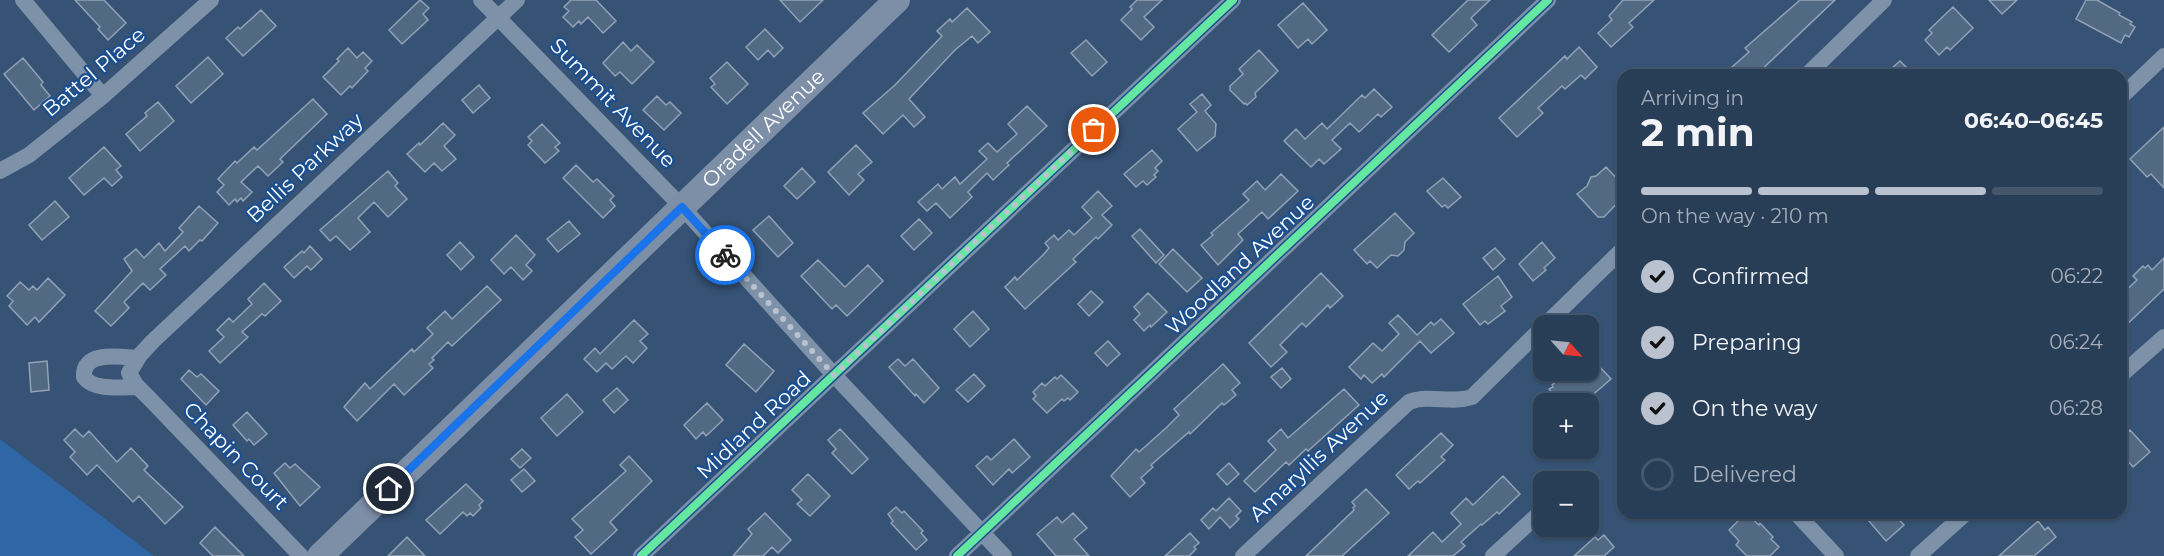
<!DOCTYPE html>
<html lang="en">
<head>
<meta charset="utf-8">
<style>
	:root { --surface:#283e57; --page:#30455d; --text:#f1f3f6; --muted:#a5aeba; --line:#44576d; --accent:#b9c2ce }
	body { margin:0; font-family:Montserrat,sans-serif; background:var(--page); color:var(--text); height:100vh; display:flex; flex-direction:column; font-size:22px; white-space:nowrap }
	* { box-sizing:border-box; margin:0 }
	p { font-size:20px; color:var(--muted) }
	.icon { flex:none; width:33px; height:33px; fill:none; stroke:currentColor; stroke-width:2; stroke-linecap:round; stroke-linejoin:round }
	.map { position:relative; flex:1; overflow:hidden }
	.drawer { position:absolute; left:1617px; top:69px; width:510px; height:450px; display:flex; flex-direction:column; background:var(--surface); border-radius:18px; box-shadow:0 2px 4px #0004,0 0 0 2px var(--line) }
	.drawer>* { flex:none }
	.needle { width:39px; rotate:117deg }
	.fabs { position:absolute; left:1533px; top:315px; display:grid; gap:12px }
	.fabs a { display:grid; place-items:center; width:66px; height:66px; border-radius:12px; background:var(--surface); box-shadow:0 2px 4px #0004,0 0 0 2px var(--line); font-size:30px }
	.pin { position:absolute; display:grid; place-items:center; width:51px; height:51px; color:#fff; margin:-26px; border:3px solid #fff; border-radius:50%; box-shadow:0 2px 6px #0007 }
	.courier { position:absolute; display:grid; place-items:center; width:60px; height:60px; margin:-30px; border:4px solid #1a73e8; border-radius:50%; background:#fff; color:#222; box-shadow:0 2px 8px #0007 }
	.head em { font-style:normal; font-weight:700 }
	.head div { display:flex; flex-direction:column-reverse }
	.head { display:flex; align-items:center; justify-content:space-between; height:102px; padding:0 24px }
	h1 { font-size:39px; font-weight:700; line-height:45px }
	.bar { display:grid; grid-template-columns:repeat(4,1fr); gap:9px 6px; align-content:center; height:72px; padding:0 24px }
	.bar i { height:8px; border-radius:4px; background:var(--line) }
	.bar .selected { background:var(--accent) }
	.bar p { grid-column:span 4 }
	ol { padding:0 24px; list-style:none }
	li { display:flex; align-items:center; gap:18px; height:66px }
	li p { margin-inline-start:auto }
	li .icon { padding:6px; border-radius:50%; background:var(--accent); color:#111; stroke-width:4 }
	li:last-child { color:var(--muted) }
	li i { width:33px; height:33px; border:3px solid var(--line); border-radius:50% }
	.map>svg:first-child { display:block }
	.green { fill:#2f66a5 }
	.building { fill:#526984; stroke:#92a2b6; stroke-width:1.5 }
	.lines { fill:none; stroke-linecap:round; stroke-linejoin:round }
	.minor { stroke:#7d92a8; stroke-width:16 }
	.primary { stroke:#7d8ea7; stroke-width:26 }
	.cycleway-casing { stroke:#1b4f8f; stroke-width:11 }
	.cycleway { stroke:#66e7a1; stroke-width:8 }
	.done { stroke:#b9c2ce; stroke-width:6; stroke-dasharray:0 10.8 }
	.route { stroke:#1a73e8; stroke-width:8 }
	.labels { text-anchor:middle; stroke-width:4.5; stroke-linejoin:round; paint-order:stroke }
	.street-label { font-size:21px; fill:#fff; stroke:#1b4f8f }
</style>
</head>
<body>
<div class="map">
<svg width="2164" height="556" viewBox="0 0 2164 556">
	<rect width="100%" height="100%" fill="#365274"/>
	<path class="green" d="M0,439L154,556H0Z"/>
	<path class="building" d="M75,0H104L126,23L108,40L98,29L100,27Z
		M420,0L429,8L423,14L428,20L402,44L389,30Z
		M571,0H596L616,21L603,33L588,17L581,24L579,21L573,27L563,17L569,11L564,7Z
		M780,0H823L800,22Z
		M1137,0H1162L1144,17L1154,27L1141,40L1121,20L1132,9L1130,7Z
		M1468,0H1490L1471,18L1477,25L1449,52L1432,35Z
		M1623,0H1654L1629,23L1633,27L1611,47L1598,33L1612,20L1609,16Z
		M1800,0H1835L1756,75H1723L1749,52L1745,48Z
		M1989,0H2017L2002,14Z
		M2086,0H2097L2120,13L2119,15L2132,22L2130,24L2135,27L2129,37L2125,35L2121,43L2076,19Z
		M1303,3L1327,30L1312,44L1308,39L1298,48L1278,25Z
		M1953,7L1973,28L1950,50L1947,47L1939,55L1925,40L1932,33L1929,30Z
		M967,8L990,32L978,43L972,36L955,50L909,99L925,117L914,127L903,115L883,134L863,113L895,85L942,36L937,31L950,19L952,22Z
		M261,10L276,26L243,56L226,38L238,27L240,29Z
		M765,29L783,48L774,57L768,50L758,60L746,47Z
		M1086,40L1107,62L1092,76L1071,53Z
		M623,42L631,51L637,45L654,62L632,84L620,72L615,76L603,63Z
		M1579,47L1597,67L1585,79L1581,75L1565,89L1562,86L1538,108L1543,113L1517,137L1499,118L1565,56L1567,59Z
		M348,48L357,58L363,52L372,61L365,68L368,71L352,88L350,86L341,95L323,77L339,61L337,59Z
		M1259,50L1278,71L1255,93L1256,97L1247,105L1245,103L1244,104L1230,90V86L1243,74L1239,69Z
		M208,57L223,74L191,103L176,86Z
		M23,58L43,82L41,85L50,96L34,110L4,74Z
		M1900,61L1914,75H1884Z
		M727,62L748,84L727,104L711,87L715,84L710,78Z
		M479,85L490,98L473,113L462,100Z
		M1374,89L1392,107L1381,117L1378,114L1359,132L1350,123L1332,140L1341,149L1324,164L1319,159L1311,167L1284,141L1296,129L1305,139L1322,123L1327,129L1362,95L1365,98Z
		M1202,94L1211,105L1205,111L1216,124L1215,136L1197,151L1178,129L1197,112L1190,104Z
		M657,96L666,105L670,102L681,113L664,130L643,110Z
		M313,99L327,114L280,159L283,162L268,176L258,166L241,182L252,192L243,201L241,198L237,202L235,199L229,205L217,192L224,185L218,179L235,161L237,163L254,147L257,150Z
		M158,102L174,121L140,151L126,134L147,116L145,113Z
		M1027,106L1047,126L1007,163L1009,165L993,180L987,173L968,192L972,197L950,218L936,203L927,211L918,202L938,184L942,189L955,177L960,184L987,159L979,151L988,143L997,152L1017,134L1008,124Z
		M443,123L455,135L444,146L456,159L442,171L434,163L425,172L407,154L419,143L420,145Z
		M542,124L560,143L555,147L559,151L545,163L528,145L532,141L528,137Z
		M2164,127V188L2151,174L2147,177L2130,159Z
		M856,145L872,162L858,174L864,180L849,195L828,172Z
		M104,147L121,166L116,170L122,177L112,186L104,178L84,195L69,178Z
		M1152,150L1162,161L1155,168L1158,171L1154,175L1156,177L1147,185L1143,181L1136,187L1124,174Z
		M576,165L593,182L597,179L614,196L610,200L615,206L603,218L563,178Z
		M1606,167L1623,185V197L1604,217H1598L1577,194L1587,186L1591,177L1596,176Z
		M802,168L815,182L797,199L784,186Z
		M388,171L398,183L395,186L407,199L388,217L374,202L358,218L370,232L350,250L336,236L330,241L320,230Z
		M1281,174L1298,191L1268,219L1262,212L1238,234L1243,240L1218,265L1201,245L1213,235L1211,233L1249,200L1243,194L1257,181L1265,190Z
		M1443,178L1461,197L1448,208L1445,205L1442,207L1427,191Z
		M1098,191L1112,206L1102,215L1112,225L1098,239L1096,237L1073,259L1076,262L1025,309L1005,287L1015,277L1017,280L1043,255L1049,248L1045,243L1054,235L1058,240L1069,230L1074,235L1092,218L1082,207Z
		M55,201L69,217L42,240L29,225Z
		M199,206L218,223L202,241L200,240L189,251L185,246L160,269L166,275L150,290L143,283L124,302L129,308L111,326L95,311L132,271L124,259L136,249L144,258L159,243L165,251L183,232L179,228Z
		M1395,213L1414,233L1405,242L1404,250L1398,256L1391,255L1377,268L1370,261L1367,264L1354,250Z
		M769,216L793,243L778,257L753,230Z
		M919,219L932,233L914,250L901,236Z
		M569,221L580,234L558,252L547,239Z
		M1140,229L1164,255L1156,263L1132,236Z
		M516,235L535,255L526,265L532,271L523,280L511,267L504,274L491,260Z
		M460,242L474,257L461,270L447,255Z
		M1542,242L1555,258L1544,268L1546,270L1533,281L1519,264Z
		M310,246L322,259L311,270L307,266L294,278L284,267L302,251L304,253Z
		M1495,248L1505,259L1493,270L1483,258Z
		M1173,249L1202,278L1187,292L1159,264Z
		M2164,258V289L2121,330V295L2137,280L2133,276L2143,266L2145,268L2148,265L2152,270Z
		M818,260L845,287L868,265L883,281L847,316L836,305L832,309L801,276Z
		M1321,273L1343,296L1330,308L1328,305L1306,327L1302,323L1280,345L1287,352L1271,367L1249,343Z
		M1498,276L1512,297L1501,306L1505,311L1488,324L1485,321L1480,325L1463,304Z
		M48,278L65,295L39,322L35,317L27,325L9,306L13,301L7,296L20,282L29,290L33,286L37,290Z
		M264,283L281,301L265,316L262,314L242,332L248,337L220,363L209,351L224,337L217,330L229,318L233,322L252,304L248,299Z
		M487,286L501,300L452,346L448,342L432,358L434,360L429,364L433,368L404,395L394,384L357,421L344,407L365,383L370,389L412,349L414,352L433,334L427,328L445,311L452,319Z
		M1091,291L1103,302L1089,316L1078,304Z
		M1148,293L1167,312L1151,327L1150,325L1144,331L1134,320L1140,314L1134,307Z
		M973,311L989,329L970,347L954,329Z
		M1398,315L1417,335L1431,322L1434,325L1441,319L1454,333L1431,353L1420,341L1384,377L1382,374L1372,383L1364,375L1361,379L1349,367L1373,343L1382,351L1399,334L1389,323Z
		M634,320L648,334L640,341L647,348L633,363L626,356L612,369L606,363L597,372L584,359L595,348L600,354Z
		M1108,341L1120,354L1107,366L1095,353Z
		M744,344L774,371L756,392L726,365Z
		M898,359L905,366L913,359L939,388L924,403L916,394L915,396L889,367Z
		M47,361L49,390L31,392L29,363Z
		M1223,364L1240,383L1232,390L1236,395L1224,405L1222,403L1190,434L1189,432L1151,465L1153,467L1141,478L1145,483L1130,497L1111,476L1136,449L1139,452L1167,427L1179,415L1174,409Z
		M1599,366L1611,379L1582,404H1540L1552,393L1549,389L1553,387L1552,385L1569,370L1593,371Z
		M1282,368L1291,379L1281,388L1271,377Z
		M189,370L197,377L201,374L219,391L206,405L181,379Z
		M974,374L985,386L968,402L956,390Z
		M1061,375L1078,392L1070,400L1068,398L1064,401L1062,399L1047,413L1033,399L1036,396L1033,392L1042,383L1045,386L1055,377L1057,379Z
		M617,388L628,400L614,413L603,400Z
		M1344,389L1359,405L1308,451L1306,449L1289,465L1286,462L1255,492L1244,481L1276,450L1268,441L1281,429L1288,438Z
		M567,394L583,412L557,436L541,418Z
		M707,403L723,420L706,436L703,432L696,439L684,425Z
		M247,412L267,434L254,445L249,439L247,441L233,425Z
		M75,429L83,437L89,431L117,462L131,448L148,466L144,470L183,507L165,524L139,496L133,502L97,465L87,475L70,457L75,452L64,440Z
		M840,429L868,459L852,474L832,453L836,449L828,440Z
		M2130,430L2150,452L2133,467L2127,460L2121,465V438Z
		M1441,433L1453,445L1441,457L1445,460L1420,483L1418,481L1409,489L1396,475Z
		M1014,439L1030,457L1012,473L1009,469L993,485L976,466L987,456L991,460Z
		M522,449L531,458L520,468L511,459Z
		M629,456L652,481L610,522L617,530L591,554L575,537L583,530L572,519L626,471L620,465Z
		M285,463L290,468L295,464L320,487L300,506L274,473Z
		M1229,463L1239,474L1227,485L1217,474Z
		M524,469L535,481L522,492L511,480Z
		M808,474L830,496L810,516L797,504L802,500L792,490Z
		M1503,476L1520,494L1499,514L1497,512L1482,525L1481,524L1461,542L1465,546L1453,556H1408L1433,532L1442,542L1461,524L1451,513L1466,498L1473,505Z
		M466,484L483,501L479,505L481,508L473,516L470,513L467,516L463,512L440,534L426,520Z
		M1366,489L1389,513L1342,556H1306L1354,510L1353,508L1355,506L1352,502Z
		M1229,498L1241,511L1236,516L1239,519L1230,528L1220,517L1209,529L1201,520L1213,508L1216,511Z
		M896,507L902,513L904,511L923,531L921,533L927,540L916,550L891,523L893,521L888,514Z
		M765,513L791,540L778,553L772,547L763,556H733L752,534L748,529Z
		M1073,513L1087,528L1074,539L1089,556H1056L1037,534L1057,517L1062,523Z
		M1746,513L1759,525L1760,523L1773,537L1771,539L1779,547L1770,556H1747L1736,545L1739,541L1729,530Z
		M1862,513H1893L1904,525L1886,541Z
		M2038,521L2045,530L2048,527L2056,537L2034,556H1999Z
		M215,527L244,556H213L200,543Z
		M1190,533L1199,543L1194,547L1196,549L1189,556H1165Z
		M1604,535L1614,547L1604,556H1574L1595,537L1598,540Z
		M407,537L425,556H388Z"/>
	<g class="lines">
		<path class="minor" d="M23,0L103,96
			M481,0L682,207L834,375L1004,556
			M1807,75L1884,0
			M2121,97L2164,56
			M0,171L29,155L103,96L211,0
			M1544,326L1623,249
			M2121,375L2164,337
			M138,387C123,387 93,391 84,377C82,350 121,357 138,358
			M1796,513L1836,556
			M301,556L149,398L136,385L129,373L140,355L153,341L517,0
			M641,556L1233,0
			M957,556L1548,0
			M1243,556L1409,402C1429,394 1451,404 1472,397L1544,326
			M1493,556L1544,509
			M1918,556L1966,513"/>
		<path class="primary" id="s1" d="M320,556L897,0"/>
		<defs>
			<path id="cycleway" d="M641,556L1233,0
				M957,556L1548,0"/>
		</defs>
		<use href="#cycleway" class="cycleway-casing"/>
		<use href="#cycleway" class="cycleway"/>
	</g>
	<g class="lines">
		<path class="done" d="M725,255L834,375L1094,130"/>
		<path class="route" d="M389,489L682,207L725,255"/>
	</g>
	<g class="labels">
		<g class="street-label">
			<text transform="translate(94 72) rotate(-40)" y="7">Battel Place</text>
			<text transform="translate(613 103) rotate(46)" y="7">Summit Avenue</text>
			<text dy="7" stroke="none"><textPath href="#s1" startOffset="616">Oradell Avenue</textPath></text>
			<text transform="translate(305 168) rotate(-43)" y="7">Bellis Parkway</text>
			<text transform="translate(1240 265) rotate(-43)" y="7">Woodland Avenue</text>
			<text transform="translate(754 425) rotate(-43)" y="7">Midland Road</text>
			<text transform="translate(236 456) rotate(46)" y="7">Chapin Court</text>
			<text transform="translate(1319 456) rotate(-43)" y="7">Amaryllis Avenue</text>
		</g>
	</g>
</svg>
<div class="fabs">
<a><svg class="needle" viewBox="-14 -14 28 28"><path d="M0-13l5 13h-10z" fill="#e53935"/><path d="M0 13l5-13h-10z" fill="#a5aeba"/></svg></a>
<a>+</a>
<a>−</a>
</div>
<div class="pin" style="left:1094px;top:130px;background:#ea580c"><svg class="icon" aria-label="bag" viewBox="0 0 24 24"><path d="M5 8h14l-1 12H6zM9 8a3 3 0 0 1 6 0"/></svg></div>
<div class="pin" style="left:389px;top:489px;background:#1f2937"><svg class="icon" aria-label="home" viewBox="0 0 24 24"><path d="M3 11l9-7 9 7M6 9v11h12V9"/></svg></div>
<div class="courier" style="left:725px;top:255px"><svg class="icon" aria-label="bike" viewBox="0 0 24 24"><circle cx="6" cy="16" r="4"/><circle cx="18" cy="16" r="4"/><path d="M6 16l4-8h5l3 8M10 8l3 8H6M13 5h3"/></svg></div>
<section class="drawer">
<div class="head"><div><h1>2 min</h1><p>Arriving in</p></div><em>06:40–06:45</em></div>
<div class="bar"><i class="selected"></i><i class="selected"></i><i class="selected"></i><i></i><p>On the way · 210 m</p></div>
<ol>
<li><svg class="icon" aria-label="check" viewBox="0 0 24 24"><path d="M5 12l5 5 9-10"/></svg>Confirmed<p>06:22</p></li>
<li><svg class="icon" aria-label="check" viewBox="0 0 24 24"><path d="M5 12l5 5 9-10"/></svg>Preparing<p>06:24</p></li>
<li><svg class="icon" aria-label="check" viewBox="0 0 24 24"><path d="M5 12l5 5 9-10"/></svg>On the way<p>06:28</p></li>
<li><i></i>Delivered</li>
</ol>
</section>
</div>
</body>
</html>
